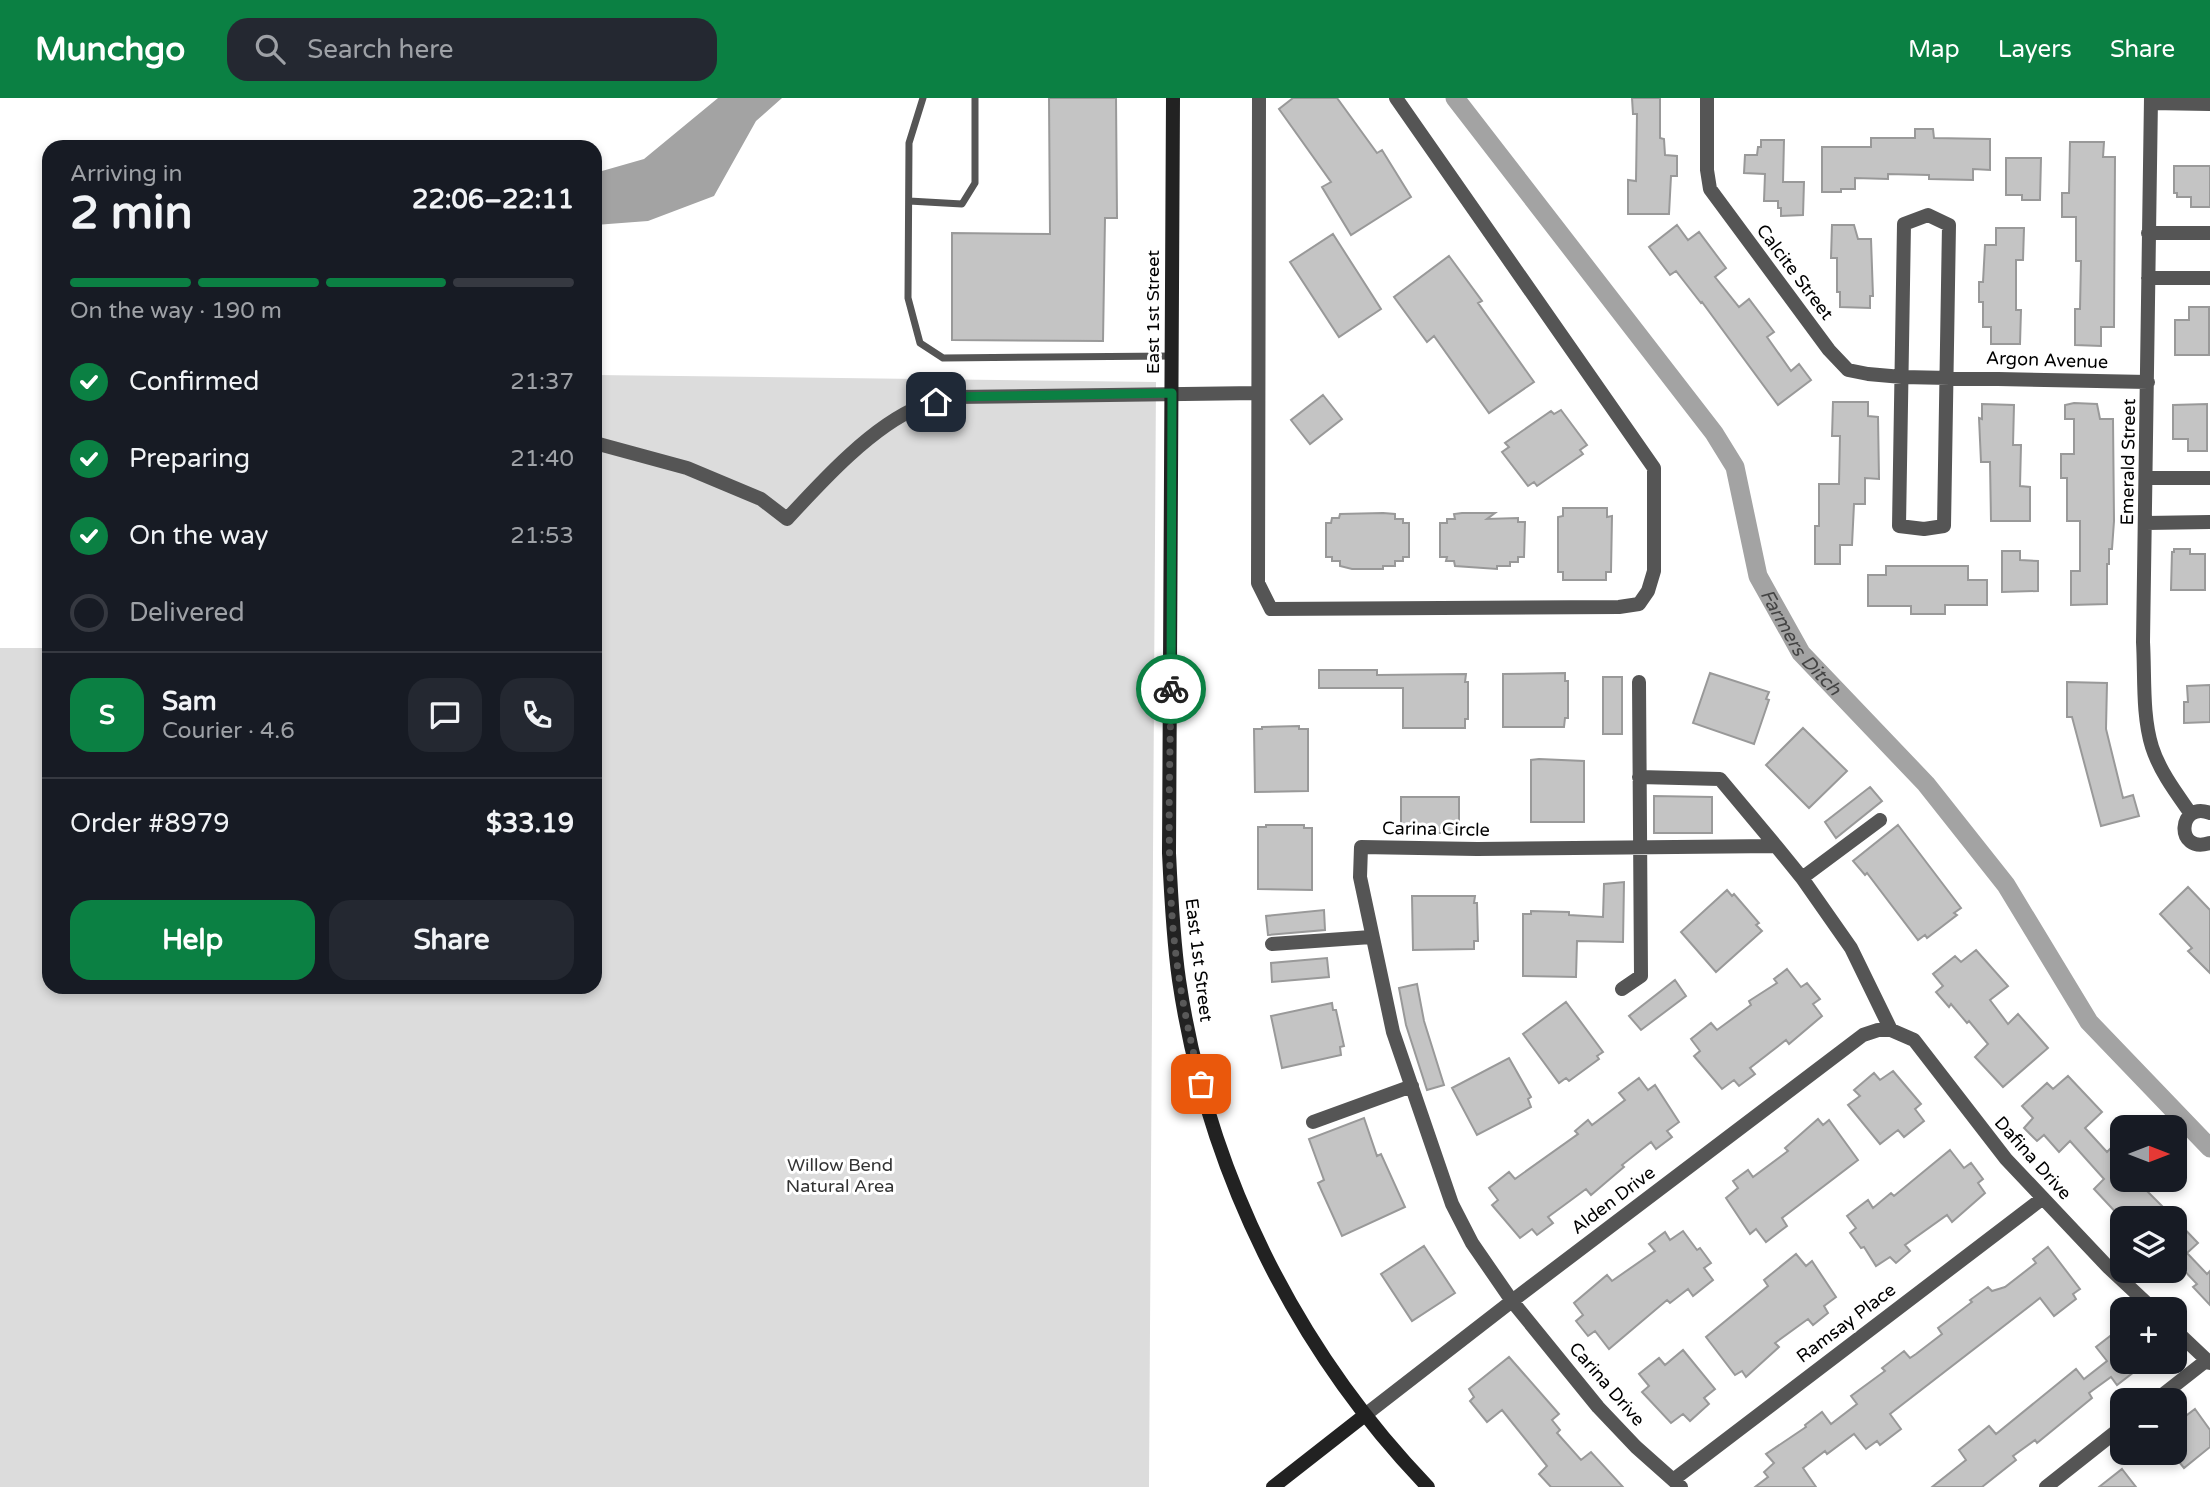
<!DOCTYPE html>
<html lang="en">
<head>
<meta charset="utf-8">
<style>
	:root { --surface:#171b24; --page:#242831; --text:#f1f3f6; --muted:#9ea1a6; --line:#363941; --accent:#0b8043 }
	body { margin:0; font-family:"Varela Round",sans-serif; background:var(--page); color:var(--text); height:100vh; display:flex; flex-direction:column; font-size:26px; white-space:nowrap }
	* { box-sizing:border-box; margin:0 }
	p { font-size:23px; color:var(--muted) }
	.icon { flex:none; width:38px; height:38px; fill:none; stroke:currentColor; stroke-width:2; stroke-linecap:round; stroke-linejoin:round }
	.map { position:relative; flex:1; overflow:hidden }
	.details { position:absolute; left:42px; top:42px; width:560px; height:854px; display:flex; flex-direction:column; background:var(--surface); border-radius:21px; box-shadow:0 4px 10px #0003 }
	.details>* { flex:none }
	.needle { width:46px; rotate:90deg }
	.tools { position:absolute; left:2110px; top:1017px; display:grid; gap:14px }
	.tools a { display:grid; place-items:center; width:77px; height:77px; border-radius:14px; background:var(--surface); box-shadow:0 4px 10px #0003; font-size:35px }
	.pin { position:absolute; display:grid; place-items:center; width:60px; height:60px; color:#fff; margin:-30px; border-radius:14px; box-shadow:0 4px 10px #0006 }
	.courier { position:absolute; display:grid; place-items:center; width:70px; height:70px; margin:-35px; border:5px solid #0b8043; border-radius:50%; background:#fff; color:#222; box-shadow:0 2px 9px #0007 }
	.summary em { font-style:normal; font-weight:700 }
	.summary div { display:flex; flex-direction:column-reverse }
	.summary { display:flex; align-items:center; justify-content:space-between; height:119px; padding:0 28px }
	h1 { font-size:46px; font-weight:700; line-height:52px }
	.bar { display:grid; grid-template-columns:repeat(4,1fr); gap:10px 7px; align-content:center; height:84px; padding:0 28px }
	.bar i { height:9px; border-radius:5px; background:var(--line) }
	.bar .current { background:var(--accent) }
	.bar p { grid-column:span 4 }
	.line { display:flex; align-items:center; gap:18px; padding:0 28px; border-top:2px solid var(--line) }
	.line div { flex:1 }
	.round { display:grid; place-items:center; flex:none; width:74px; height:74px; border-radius:21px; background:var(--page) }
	ol { padding:0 28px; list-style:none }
	li { display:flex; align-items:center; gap:21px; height:77px }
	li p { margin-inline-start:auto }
	li .icon { padding:7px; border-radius:50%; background:var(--accent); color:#fff; stroke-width:4 }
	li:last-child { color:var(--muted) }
	li i { width:38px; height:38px; border:4px solid var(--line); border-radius:50% }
	.action { display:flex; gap:14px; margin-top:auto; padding:14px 28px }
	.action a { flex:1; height:80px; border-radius:21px; background:var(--accent); color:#fff; font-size:28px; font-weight:700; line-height:80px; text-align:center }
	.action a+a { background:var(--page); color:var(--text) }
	header { display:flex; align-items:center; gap:42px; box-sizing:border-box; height:98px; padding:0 35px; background:var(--accent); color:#fff }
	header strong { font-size:33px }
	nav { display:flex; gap:38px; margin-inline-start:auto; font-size:24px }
	.search { width:490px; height:63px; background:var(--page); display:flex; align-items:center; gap:18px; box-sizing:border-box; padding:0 24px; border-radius:21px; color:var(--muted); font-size:26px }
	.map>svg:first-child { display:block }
	.green { fill:#dcdcdc }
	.water { fill:#a3a3a3 }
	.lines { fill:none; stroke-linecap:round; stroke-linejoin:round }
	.canal { stroke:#a3a3a3; stroke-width:19 }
	.building { fill:#c4c4c4; stroke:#999; stroke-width:2 }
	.lane { stroke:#555; stroke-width:7 }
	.street { stroke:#555; stroke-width:14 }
	.secondary { stroke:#222; stroke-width:14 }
	.done { stroke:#595959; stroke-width:7; stroke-dasharray:0 12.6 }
	.route { stroke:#0b8043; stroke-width:9 }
	.labels { text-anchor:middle; stroke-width:6; stroke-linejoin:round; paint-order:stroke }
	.street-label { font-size:18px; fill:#000; stroke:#fff }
	.park-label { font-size:18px; fill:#333; stroke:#fff }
	.water-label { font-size:19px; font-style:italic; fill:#444; stroke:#fff }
</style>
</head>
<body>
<header>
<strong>Munchgo</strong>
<div class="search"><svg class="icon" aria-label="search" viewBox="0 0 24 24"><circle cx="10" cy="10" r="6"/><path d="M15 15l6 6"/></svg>Search here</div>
<nav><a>Map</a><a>Layers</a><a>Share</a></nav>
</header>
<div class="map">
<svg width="2210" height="1389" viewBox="0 0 2210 1389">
	<rect width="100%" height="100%" fill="#fff"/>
	<path class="green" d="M595,277L1156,284L1149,1389H0V550H49V889H595Z"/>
	<path class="water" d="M718,0H782L756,23L714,98L648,123L595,127V75L644,61Z"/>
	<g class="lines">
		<path class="canal" id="s1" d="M1455,0L1714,335L1735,369L1758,478L1801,555L1926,686L2006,787L2089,924L2210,1050"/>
	</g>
	<path class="building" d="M1049,0H1116L1117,120H1105L1103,243L952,242V135L1050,136Z
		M1293,0H1337L1377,55L1382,52L1411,99L1351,137L1322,89L1331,84L1279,11Z
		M1632,0H1660V40L1664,41L1665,57L1677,58V78H1671L1669,116H1628V82L1636,83L1637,16H1633Z
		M1915,31H1933L1934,40L1990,41V72L1973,71V82L1929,81V77L1888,76V81L1855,80V91H1841V94H1822V49H1871V40H1915Z
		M1761,42H1784L1783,84H1804L1803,117L1781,118V110H1778V103H1764L1765,76L1744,75L1745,57H1757L1758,49H1761Z
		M2070,44H2104L2103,59H2115L2114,229H2101V248L2075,247V211H2080L2081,163H2076V119H2062V95H2069Z
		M2006,60H2041L2040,102H2022V97H2006Z
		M2174,68H2210V109H2191V99H2177V95H2174Z
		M1677,127L1688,142L1699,134L1726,170L1715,179L1739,209L1749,201L1774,234L1767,239L1791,273L1799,266L1811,282L1778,307L1702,204L1701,205L1676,173L1670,177L1649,149Z
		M1832,127H1854L1858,141H1871L1873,198H1870V210L1840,209V194H1837V160H1831Z
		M1996,130H2024L2023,162H2016V212H2021L2020,246H1991V229H1983V204H1979V184H1983L1985,147H1996Z
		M1333,136L1381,211L1339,239L1290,164Z
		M1449,158L1482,203L1478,205L1534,284L1489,315L1434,238L1427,244L1394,199Z
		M2189,209H2209V257H2175V222H2189Z
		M1323,297L1342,321L1310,346L1291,322Z
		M1833,304H1868V318L1878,319L1879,381L1865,380V406H1854L1852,447H1840V466H1815V428H1819V386H1839L1840,338H1832Z
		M2074,305L2097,306L2100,321H2113L2114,423L2112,451H2109V466H2107V506L2071,507V473H2080V423H2067V380H2061V356H2074V321H2065V307Z
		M1982,306L2014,307L2013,347H2021L2020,388L2030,389V423H1991L1990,364H1981L1979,320L1982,321Z
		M2207,306V353H2188V341H2173V307Z
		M1561,312L1587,347L1580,352L1583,356L1537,388L1534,384L1528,388L1502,354L1509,349L1505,345L1551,313L1554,316Z
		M1563,410H1607V419L1612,418L1611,474H1606V482H1563V474H1558V419L1563,418Z
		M1383,415L1395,416V421H1403V425H1409V459H1403V463H1395V468H1383V471H1352L1340,468V463H1332V459H1326V425H1331L1332,420H1339L1340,416Z
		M1462,415H1495L1487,421L1518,420V424H1525L1524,459H1518V464H1510V468H1497V471L1455,468L1454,463H1446L1447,459H1440V425H1447V421H1455L1454,416Z
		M2174,451H2190V456H2205V492H2171L2172,454H2174Z
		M2002,453H2020V462L2038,463V493L2002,494Z
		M1886,468H1968V482H1987V507H1945V516H1911V508H1868V477H1886Z
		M1319,572H1377V577L1466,576L1465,584H1468V621H1465V630H1403V590H1319Z
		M1565,575V583H1568V620H1565L1564,629H1503V576Z
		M1710,575L1769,594L1766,601L1769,602L1754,646L1693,625Z
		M1603,579H1622V636H1603Z
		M2067,584L2107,585L2106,631L2123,700L2133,697L2139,718L2101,728L2072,619H2067Z
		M2210,587V624L2184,625V604H2188L2187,588Z
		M1299,628V631H1308V693L1255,694L1254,631H1262V629Z
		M1803,630L1847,673L1809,710L1766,667Z
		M1539,661L1584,663V724H1531V662Z
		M1870,689L1882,703L1836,740L1825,724Z
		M1654,698L1712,699V735H1654Z
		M1401,699H1459V735H1401Z
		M1266,727H1304V730H1312V792L1258,791V729H1266Z
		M1898,727L1961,810L1954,815L1957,817L1927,840L1925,837L1918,842L1867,775L1865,777L1853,763Z
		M1624,784L1623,844L1577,843L1576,879L1523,878V816H1531V813L1569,814V817L1603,819L1604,786Z
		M2188,789L2210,812V875L2188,853L2192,850L2160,816Z
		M1727,792L1732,798L1734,796L1759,825L1756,827L1762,833L1716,874L1681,834Z
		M1412,798H1475L1474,805H1477L1478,843H1474V851L1413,852Z
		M1324,812L1325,832L1268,837L1266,818Z
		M1976,852L2008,888L1990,902L2008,926L2018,916L2048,950L2003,989L1975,959L1988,946L1969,923L1967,925L1951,906L1949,909L1936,894L1943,888L1933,876L1955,858L1961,864Z
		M1327,860L1329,879L1272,884L1271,865Z
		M1787,871L1801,889L1807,885L1820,901L1813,906L1822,918L1789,946L1786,942L1750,970L1755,976L1739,988L1734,982L1722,991L1694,958L1700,953L1691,941L1711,925L1717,932L1751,907L1749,903L1777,885L1774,881Z
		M1675,882L1686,898L1641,932L1629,918Z
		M1417,886L1424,923L1444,987L1427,992L1406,927L1399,890Z
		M1566,904L1603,954L1597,958L1599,961L1569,983L1566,980L1559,985L1523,936Z
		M1332,905L1333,912H1336L1344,948L1340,949L1341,957L1282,970L1271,918Z
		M1509,960L1531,999L1528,1001L1531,1009L1477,1037L1452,990Z
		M1893,973L1921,1006L1915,1011L1924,1023L1904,1039L1898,1032L1880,1046L1848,1007L1860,998L1854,992L1874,975L1880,982Z
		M2068,978L2102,1014L2085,1030L2107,1054L2123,1038V1082H2136L2174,1120H2121L2094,1091L2104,1081L2070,1043L2059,1054L2044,1037L2037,1043L2024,1030L2033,1020L2022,1008L2047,985L2053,991Z
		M1639,980L1648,992L1655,987L1679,1024L1667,1033L1672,1039L1656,1051L1651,1044L1622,1067L1624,1069L1591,1097L1586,1091L1563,1108L1548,1119L1553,1125L1537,1137L1532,1131L1520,1140L1492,1107L1498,1102L1489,1090L1509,1074L1515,1081L1578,1036L1575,1033L1588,1022L1592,1027L1625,1002L1619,995Z
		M1364,1020L1377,1058L1381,1056L1405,1109L1342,1138L1318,1085L1324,1082L1309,1041Z
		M1818,1021L1823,1027L1829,1022L1858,1062L1782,1120L1787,1128L1766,1144L1756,1131L1750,1136L1726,1100L1738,1090L1733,1083L1748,1072L1753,1079L1788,1053L1785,1050Z
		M1950,1052L1964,1070L1971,1065L1983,1081L1978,1085L1985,1095L1952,1124L1947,1117L1905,1147L1910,1153L1896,1165L1890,1159L1876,1168L1864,1149L1861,1150L1850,1135L1856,1130L1847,1118L1868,1102L1873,1110L1891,1095L1894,1098Z
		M2175,1121L2198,1145L2187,1155L2207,1176L2210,1173V1207L2193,1189L2197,1186L2177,1165L2175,1166Z
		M1683,1133L1697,1152L1700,1150L1711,1165L1704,1170L1713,1182L1693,1198L1688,1191L1670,1205L1667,1202L1609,1251L1595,1233L1588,1238L1576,1223L1583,1217L1574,1205L1607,1177L1612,1183L1655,1153L1649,1146L1665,1134L1670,1142Z
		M1424,1148L1455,1195L1412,1223L1381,1176Z
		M2048,1149L2080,1191L2073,1196L2076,1201L2054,1218L2040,1200L1890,1316L1901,1331L1880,1347L1877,1343L1866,1351L1854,1336L1827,1356L1825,1353L1803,1370L1816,1389H1755L1768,1379L1764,1374L1774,1365L1766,1356L1806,1329L1805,1327L1822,1314L1831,1326L1857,1306L1851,1298L1885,1273L1882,1270L1904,1253L1910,1260L1916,1256L1942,1236L1938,1230L1972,1204L1970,1202L1988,1189L1992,1193L2005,1189L2036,1165L2033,1161Z
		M1796,1156L1806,1168L1812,1163L1836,1199L1824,1208L1828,1215L1813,1227L1808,1221L1775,1245L1779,1249L1746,1279L1742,1273L1735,1277L1706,1239L1768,1188L1764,1182Z
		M2123,1228V1264H2147L2117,1287L2111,1279L2089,1295L2092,1300L2037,1345L2035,1342L2013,1358L2016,1362L1982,1389H1932L1966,1362L1959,1352L1989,1328L1996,1336L2076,1271L2084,1281L2107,1263L2096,1249Z
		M1683,1252L1715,1291L1704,1300L1709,1306L1690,1323L1683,1316L1671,1325L1642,1294L1649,1288L1639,1276L1659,1260L1665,1267Z
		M1509,1259L1559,1316L1552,1322L1560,1332L1557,1335L1581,1362L1591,1354L1623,1389H1551L1539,1376L1547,1368L1502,1312L1487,1324L1470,1303L1474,1299L1469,1291Z
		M2195,1311L2210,1332V1349L2184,1370L2175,1359V1326Z
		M2122,1371L2136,1389H2099Z"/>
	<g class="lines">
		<path class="lane" d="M923,0L909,45L908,200L920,245L943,260L1172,258
			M909,103L962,106L975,85V0"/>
		<path class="street" d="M1259,0L1258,485L1271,511L1619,509L1639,506L1648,493L1654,473V370L1396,0
			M1707,0V72L1710,91L1829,252L1848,272L1868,276L1902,279L2148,284
			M2151,0L2143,544C2145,578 2142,617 2152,649C2160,674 2177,696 2191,716
			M2151,5L2210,6
			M1928,117L1949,127L1944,428L1924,431L1899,428L1904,126Z
			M2148,135H2210
			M2148,180H2210
			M595,345L687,370L761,401L787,421C821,384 872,328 919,309C930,305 943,302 955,299L1258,295
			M2147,380H2210
			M2146,425L2210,424
			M1639,679L1720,681L1776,748
			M2210,715C2178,702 2174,757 2210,745
			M1802,780L1880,722
			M1272,846L1371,839
			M1622,891L1641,878L1639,584
			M1313,1024L1412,988
			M2175,1232L2210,1265
			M2156,1302L2207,1262
			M1365,1317L1512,1203L1863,937L1878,932H1891L1914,942L2006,1061L2109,1170L2153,1211
			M1673,1382L2043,1100
			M1681,1389L1636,1349L1598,1309L1512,1203L1472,1145L1452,1106L1393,934L1360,779L1361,749L1477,751L1776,748L1802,780L1851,850L1891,932
			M2046,1389L2123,1328"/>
		<path class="secondary" d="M1173,0L1169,755C1171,798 1173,840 1179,882C1207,1072 1295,1251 1428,1389
			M1273,1389L1365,1317"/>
	</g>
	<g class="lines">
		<path class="done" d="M1171,591C1170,666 1167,742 1172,817C1176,874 1187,930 1201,986"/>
		<path class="route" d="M936,304L955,299L1172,295L1171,591"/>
	</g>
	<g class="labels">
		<g class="street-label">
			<text transform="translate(1795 174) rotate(53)" y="6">Calcite Street</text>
			<text transform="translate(1153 214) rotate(-90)" y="6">East 1st Street</text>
			<text transform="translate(2047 262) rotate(2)" y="6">Argon Avenue</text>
			<text transform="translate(2128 364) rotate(-89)" y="6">Emerald Street</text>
			<text transform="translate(1436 731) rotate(1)" y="6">Carina Circle</text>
			<text transform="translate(1199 862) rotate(83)" y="6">East 1st Street</text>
			<text transform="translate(2033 1060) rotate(48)" y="6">Dafina Drive</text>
			<text transform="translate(1613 1102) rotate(-37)" y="6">Alden Drive</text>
			<text transform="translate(1846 1225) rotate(-37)" y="6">Ramsay Place</text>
			<text transform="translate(1607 1286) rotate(49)" y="6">Carina Drive</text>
		</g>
		<g class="park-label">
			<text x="840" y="1073">Willow Bend<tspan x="840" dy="21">Natural Area</tspan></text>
		</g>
		<g class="water-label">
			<text dy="7" stroke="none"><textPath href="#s1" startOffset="654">Farmers Ditch</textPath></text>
		</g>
	</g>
</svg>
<div class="tools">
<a><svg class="needle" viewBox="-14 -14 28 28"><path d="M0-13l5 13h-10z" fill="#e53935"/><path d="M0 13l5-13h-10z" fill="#9ea1a6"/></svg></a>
<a><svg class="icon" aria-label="layers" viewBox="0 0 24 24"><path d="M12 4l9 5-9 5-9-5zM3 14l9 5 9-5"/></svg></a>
<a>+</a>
<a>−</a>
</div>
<div class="pin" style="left:1201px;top:986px;background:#ea580c"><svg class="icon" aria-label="bag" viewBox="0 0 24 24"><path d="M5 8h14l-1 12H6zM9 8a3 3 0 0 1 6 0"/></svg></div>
<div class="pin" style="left:936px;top:304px;background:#1f2937"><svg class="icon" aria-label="home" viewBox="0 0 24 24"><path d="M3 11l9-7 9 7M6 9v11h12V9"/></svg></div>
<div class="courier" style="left:1171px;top:591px"><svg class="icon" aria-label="bike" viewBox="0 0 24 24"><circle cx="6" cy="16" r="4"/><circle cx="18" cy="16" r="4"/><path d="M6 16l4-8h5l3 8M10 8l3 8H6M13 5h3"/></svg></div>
<section class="details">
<div class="summary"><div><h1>2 min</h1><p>Arriving in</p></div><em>22:06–22:11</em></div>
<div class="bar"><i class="current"></i><i class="current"></i><i class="current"></i><i></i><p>On the way · 190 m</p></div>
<ol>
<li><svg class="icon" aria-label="check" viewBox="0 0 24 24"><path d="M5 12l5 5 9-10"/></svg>Confirmed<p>21:37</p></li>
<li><svg class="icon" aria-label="check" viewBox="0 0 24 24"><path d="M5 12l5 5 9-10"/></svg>Preparing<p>21:40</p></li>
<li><svg class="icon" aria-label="check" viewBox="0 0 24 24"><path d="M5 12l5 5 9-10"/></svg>On the way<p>21:53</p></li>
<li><i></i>Delivered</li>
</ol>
<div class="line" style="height:126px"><b class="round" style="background:var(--accent);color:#fff">S</b><div><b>Sam</b><p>Courier · 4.6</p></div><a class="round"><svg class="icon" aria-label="chat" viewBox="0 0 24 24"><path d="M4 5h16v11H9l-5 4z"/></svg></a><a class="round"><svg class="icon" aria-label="phone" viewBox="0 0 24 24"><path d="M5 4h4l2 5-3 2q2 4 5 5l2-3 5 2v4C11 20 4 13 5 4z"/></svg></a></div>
<div class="line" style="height:91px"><div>Order #8979</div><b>$33.19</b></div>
<div class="action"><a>Help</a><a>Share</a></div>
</section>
</div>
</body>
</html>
